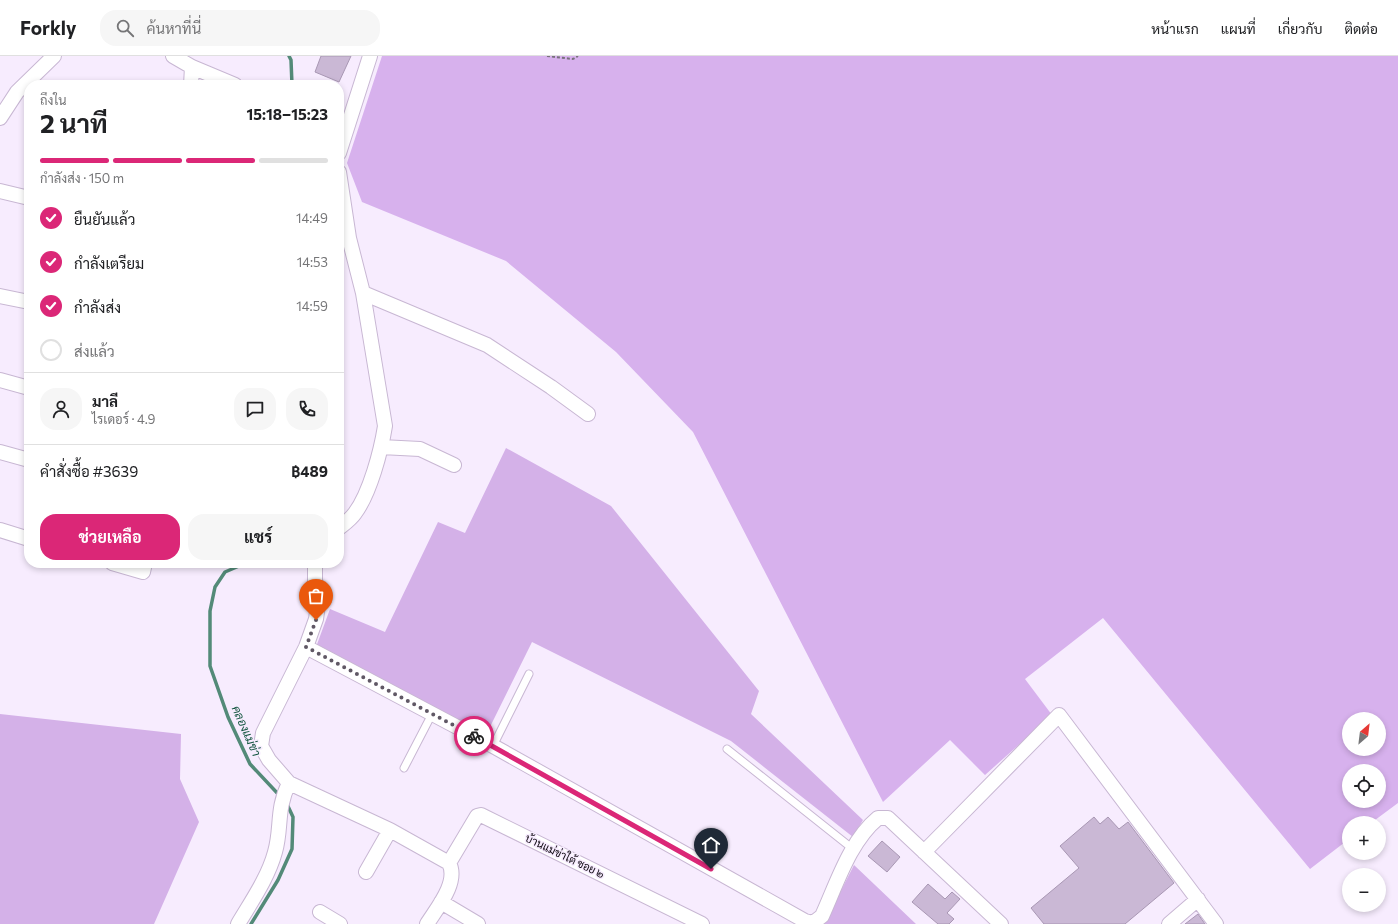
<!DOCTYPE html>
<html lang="th">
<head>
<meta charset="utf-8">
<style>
	:root { --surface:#fff; --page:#f6f6f6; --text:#202124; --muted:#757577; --line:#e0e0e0; --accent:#db2777 }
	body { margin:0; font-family:Commissioner,Sarabun,sans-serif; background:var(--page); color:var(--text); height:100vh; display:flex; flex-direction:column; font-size:15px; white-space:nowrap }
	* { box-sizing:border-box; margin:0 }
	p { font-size:13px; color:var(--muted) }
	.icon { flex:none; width:22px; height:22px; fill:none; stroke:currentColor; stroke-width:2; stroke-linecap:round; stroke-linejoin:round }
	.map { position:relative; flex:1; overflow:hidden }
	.details { position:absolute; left:24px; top:24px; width:320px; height:488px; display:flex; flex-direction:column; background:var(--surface); border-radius:16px; box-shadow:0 2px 6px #0003 }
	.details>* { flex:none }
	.needle { width:26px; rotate:28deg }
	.fabs { position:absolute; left:1342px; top:656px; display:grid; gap:8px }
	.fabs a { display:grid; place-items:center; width:44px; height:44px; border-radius:50%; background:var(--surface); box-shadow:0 2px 6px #0003; font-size:20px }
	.pin { position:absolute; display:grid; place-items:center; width:34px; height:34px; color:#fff; margin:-41px -17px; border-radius:50% 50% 50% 0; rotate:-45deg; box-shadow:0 0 4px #0007 }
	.pin .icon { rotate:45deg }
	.courier { position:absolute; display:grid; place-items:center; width:40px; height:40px; margin:-20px; border:3px solid #db2777; border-radius:50%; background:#fff; color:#222; box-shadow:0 1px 5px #0007 }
	.overview em { font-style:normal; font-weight:700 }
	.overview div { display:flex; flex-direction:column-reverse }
	.overview { display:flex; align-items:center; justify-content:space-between; height:68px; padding:0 16px }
	h1 { font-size:26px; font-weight:700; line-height:30px }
	.bar { display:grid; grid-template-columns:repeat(4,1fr); gap:6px 4px; align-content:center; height:48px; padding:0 16px }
	.bar i { height:5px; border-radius:3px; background:var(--line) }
	.bar .active { background:var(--accent) }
	.bar p { grid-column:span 4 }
	.line { display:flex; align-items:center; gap:10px; padding:0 16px; border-top:1px solid var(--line) }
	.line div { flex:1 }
	.round { display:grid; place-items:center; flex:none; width:42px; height:42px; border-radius:16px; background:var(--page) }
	ol { padding:0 16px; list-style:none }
	li { display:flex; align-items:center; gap:12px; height:44px }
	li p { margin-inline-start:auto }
	li .icon { padding:4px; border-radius:50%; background:var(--accent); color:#fff; stroke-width:4 }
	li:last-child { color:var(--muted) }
	li i { width:22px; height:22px; border:2px solid var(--line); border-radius:50% }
	.action { display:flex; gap:8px; margin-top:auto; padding:8px 16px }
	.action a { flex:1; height:46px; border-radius:16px; background:var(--accent); color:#fff; font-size:16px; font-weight:700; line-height:46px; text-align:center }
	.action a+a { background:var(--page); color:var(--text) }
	header { display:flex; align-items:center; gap:24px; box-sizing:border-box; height:56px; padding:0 20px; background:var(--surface); border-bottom:1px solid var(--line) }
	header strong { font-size:19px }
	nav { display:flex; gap:22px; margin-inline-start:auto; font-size:14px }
	.search { width:280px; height:36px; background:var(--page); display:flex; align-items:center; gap:10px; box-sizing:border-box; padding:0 14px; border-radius:16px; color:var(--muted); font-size:15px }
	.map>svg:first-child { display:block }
	.green { fill:#d4b1e8 }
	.forest { fill:#d7b1ed; fill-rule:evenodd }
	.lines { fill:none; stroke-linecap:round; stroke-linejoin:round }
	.stream { stroke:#538a78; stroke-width:3.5 }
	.building { fill:#cab8d5; stroke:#a897b3 }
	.lane-casing { stroke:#c8b7d3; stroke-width:9 }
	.street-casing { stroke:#c8b7d3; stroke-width:16 }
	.path { stroke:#78707d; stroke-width:2; stroke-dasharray:3 2; stroke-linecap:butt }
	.lane { stroke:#fff; stroke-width:7 }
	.street { stroke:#fff; stroke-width:14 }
	.done { stroke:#605865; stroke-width:4; stroke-dasharray:0 7.2 }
	.route { stroke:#db2777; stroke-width:5 }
	.labels { text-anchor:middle; stroke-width:3; stroke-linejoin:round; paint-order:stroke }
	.street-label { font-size:11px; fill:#0f0912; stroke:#f7ecfe }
	.water-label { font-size:12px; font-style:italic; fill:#165742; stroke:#f7ecfe }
</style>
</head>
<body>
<header>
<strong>Forkly</strong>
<div class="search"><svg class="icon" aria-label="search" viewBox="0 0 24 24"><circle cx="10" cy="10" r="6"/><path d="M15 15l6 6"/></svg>ค้นหาที่นี่</div>
<nav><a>หน้าแรก</a><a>แผนที่</a><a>เกี่ยวกับ</a><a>ติดต่อ</a></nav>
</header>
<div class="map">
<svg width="1398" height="868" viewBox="0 0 1398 868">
	<rect width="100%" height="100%" fill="#f7ecfe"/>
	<path class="green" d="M506,392L611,450L759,635L751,658L863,764L853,781L731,685L532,586L486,679L316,591L330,553L385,576L438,466L465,477Z
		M0,658L181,678L180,723L199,766L154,868H0Z
		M854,809L916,868H824Z"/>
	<path class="forest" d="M382,0H1398V747L1371,767H1349V783L1310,813L1103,562L1025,623L1052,659L985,719L950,684L883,746L693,376L616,296L506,205L362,146L347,107ZM1349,663H1379V693H1349ZM1349,715H1379V745H1349Z"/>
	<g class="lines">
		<path class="stream" d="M289,0L291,4L292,29
			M339,426L342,435L339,441
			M246,507L225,516L215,531L210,555V610L228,661L250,708L280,740
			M251,868L278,824L292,793L293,761L286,746"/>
	</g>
	<path class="building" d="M321,0H351L339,26L315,16Z
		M1094,761L1100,768L1108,761L1119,773L1128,766L1174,827L1125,868H1044L1031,852L1079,812L1060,790Z
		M882,785L900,801L887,816L868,800Z
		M928,828L945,843L952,836L960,843L947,857L954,863L949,868H938L912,846Z
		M1198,858L1205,868H1185Z"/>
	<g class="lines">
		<defs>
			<path id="lane" d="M493,690L529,618
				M727,693L853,793
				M404,712L432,658"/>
			<path id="street" d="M173,0L192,11L235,29
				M191,29L192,11
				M0,62L17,36L54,0
				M339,97L370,0
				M339,116L349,182L363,237L385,370C381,395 370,437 355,457C351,463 344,468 339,472
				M0,135L29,142
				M363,237L487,289L551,331L588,358
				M0,240L29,246
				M0,324L29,332
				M381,391L420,393L454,409
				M0,396L29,404
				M0,474L29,483
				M112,507L143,516L145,507
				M315,507V524L319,542L316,563L306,591L263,677L261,690L269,704L289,727L390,774L449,807C459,826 437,852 427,868
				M306,591L493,690L805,865L813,867L822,860C837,827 850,785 878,762H888L1001,868
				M924,796L1059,659L1216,868
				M449,807L477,760L481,759L702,868
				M366,816L390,774
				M441,846L478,868
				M320,856L340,868
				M238,868C251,846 268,822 275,796C282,772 276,753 289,727
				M1169,868L1198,843"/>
		</defs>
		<use href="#lane" class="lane-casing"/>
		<use href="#street" class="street-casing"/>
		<path class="path" d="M547,0L573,3L578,0"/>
		<use href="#lane" class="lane"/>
		<use href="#street" class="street"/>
	</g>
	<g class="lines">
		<path class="done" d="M316,564L306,591L474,680"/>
		<path class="route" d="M474,680L711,813"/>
	</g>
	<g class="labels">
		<g class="street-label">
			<text transform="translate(565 800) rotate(26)" y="4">บ้านแม่ข่าใต้ ซอย ๒</text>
		</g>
		<g class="water-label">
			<text transform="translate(246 675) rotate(66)" y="4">คลองแม่ข่า</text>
		</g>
	</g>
</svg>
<div class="fabs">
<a><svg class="needle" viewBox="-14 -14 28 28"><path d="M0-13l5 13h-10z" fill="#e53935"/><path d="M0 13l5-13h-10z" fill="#757577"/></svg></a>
<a><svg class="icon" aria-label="locate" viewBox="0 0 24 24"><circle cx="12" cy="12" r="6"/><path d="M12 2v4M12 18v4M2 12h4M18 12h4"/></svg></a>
<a>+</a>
<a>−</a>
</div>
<div class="pin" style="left:316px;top:564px;background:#ea580c"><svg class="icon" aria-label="bag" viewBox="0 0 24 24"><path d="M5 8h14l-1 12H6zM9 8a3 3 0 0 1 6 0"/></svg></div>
<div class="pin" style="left:711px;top:813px;background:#1f2937"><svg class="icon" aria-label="home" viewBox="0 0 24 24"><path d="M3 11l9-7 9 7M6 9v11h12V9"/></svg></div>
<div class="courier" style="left:474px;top:680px"><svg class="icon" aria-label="bike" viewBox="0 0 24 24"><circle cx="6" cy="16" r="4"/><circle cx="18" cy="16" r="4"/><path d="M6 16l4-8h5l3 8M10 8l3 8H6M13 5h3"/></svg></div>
<section class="details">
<div class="overview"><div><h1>2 นาที</h1><p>ถึงใน</p></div><em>15:18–15:23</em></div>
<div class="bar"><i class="active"></i><i class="active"></i><i class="active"></i><i></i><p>กำลังส่ง · 150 m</p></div>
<ol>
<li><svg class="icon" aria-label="check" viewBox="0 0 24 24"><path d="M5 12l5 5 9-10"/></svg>ยืนยันแล้ว<p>14:49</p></li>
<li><svg class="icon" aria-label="check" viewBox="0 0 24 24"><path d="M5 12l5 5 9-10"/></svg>กำลังเตรียม<p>14:53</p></li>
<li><svg class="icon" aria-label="check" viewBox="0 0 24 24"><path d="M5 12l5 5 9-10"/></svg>กำลังส่ง<p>14:59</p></li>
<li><i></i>ส่งแล้ว</li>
</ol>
<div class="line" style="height:72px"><a class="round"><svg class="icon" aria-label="person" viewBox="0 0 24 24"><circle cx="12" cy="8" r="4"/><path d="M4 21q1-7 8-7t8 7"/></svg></a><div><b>มาลี</b><p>ไรเดอร์ · 4.9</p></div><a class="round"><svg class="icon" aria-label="chat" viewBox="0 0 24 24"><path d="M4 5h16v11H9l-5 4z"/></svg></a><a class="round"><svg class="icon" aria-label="phone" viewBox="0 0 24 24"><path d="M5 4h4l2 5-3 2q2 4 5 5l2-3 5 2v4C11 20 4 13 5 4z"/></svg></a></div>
<div class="line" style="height:52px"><div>คำสั่งซื้อ #3639</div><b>฿489</b></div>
<div class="action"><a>ช่วยเหลือ</a><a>แชร์</a></div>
</section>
</div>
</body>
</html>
